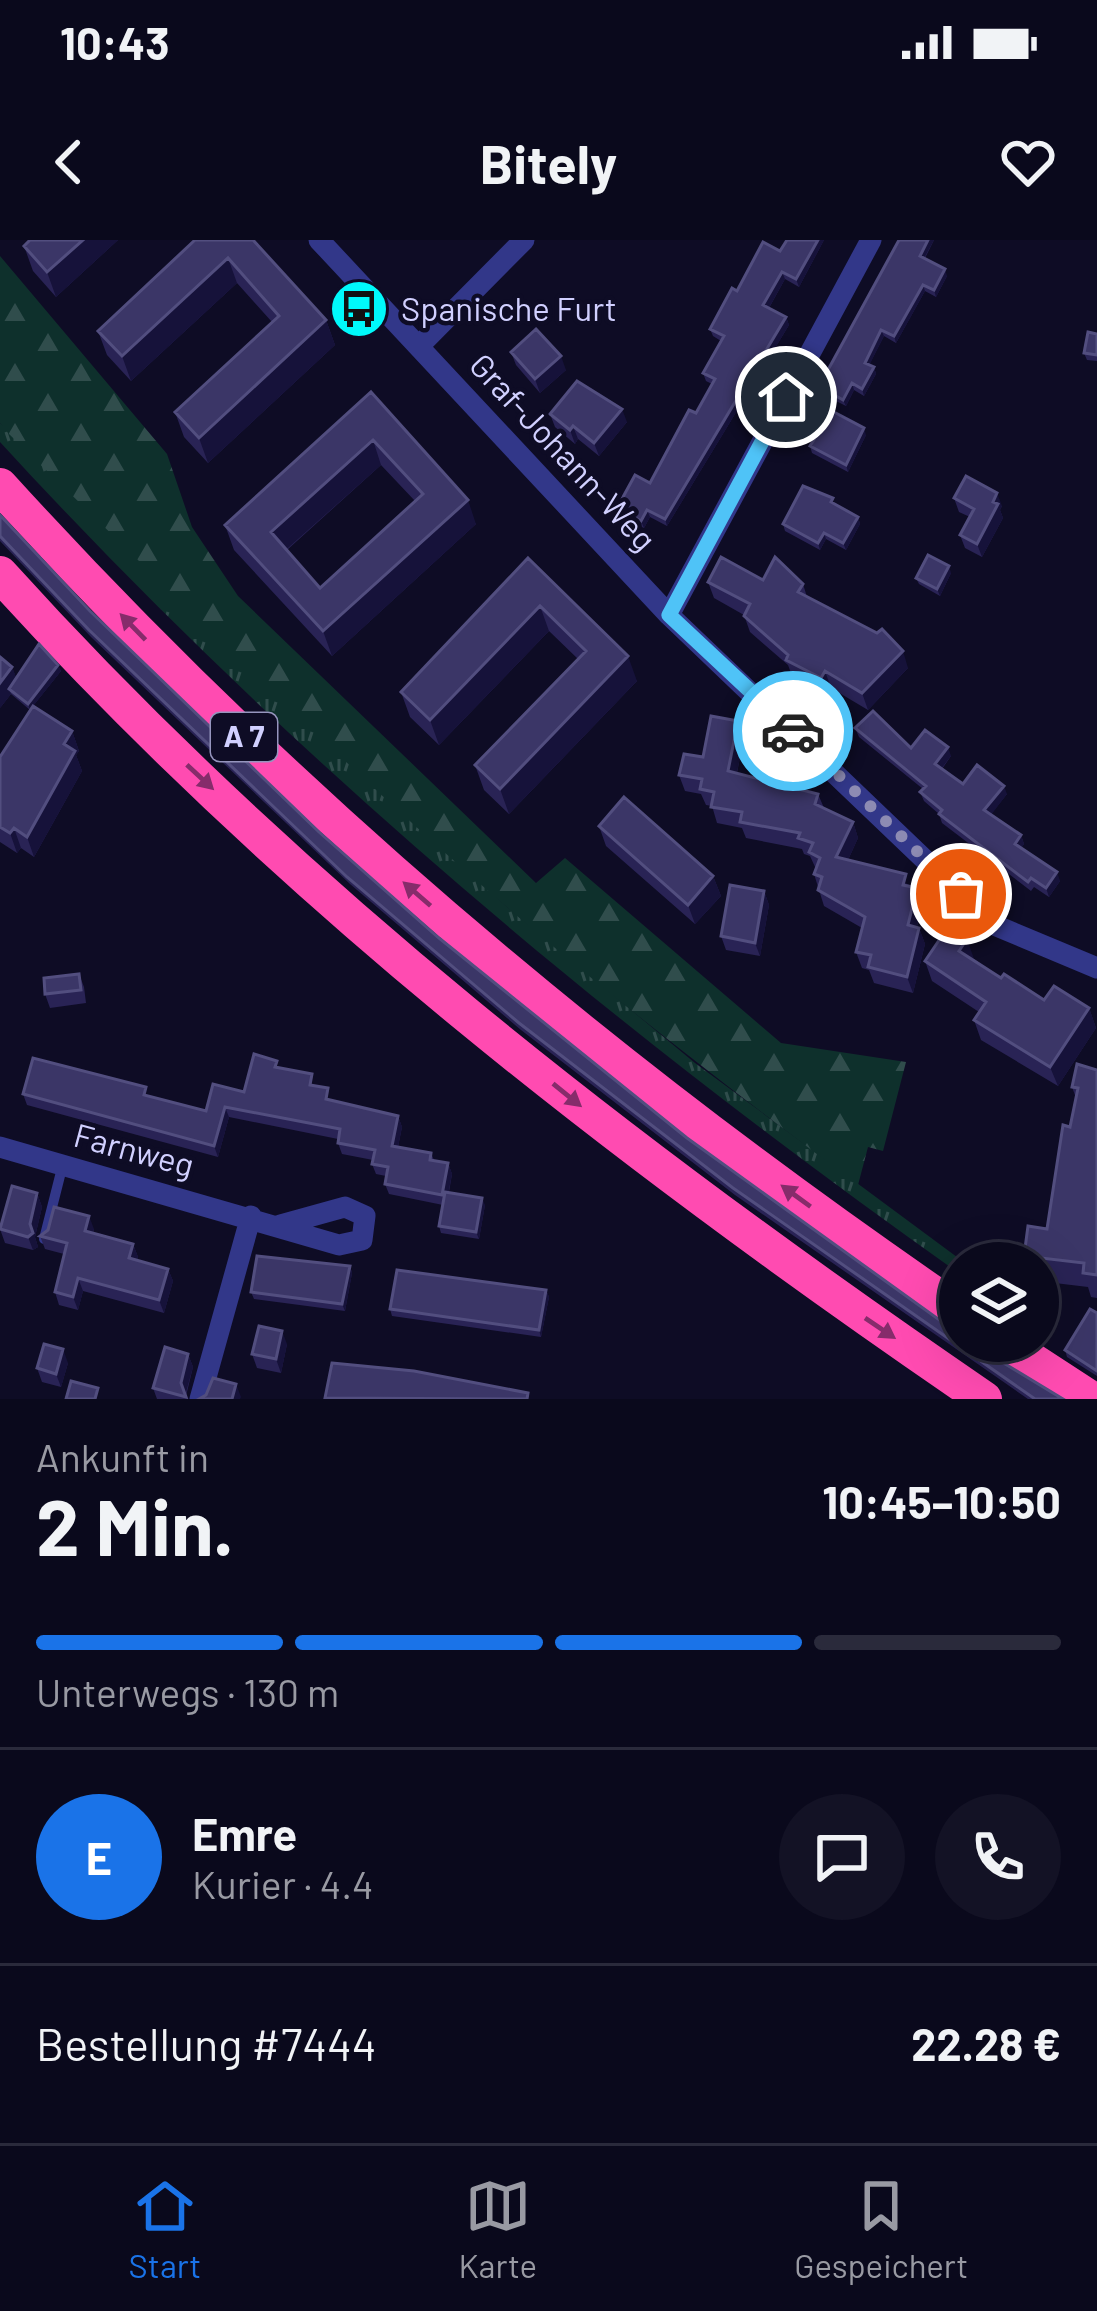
<!DOCTYPE html>
<html lang="de">
<head>
<meta charset="utf-8">
<style>
	:root { --surface:#0a091c; --page:#131225; --text:#f1f3f6; --muted:#999aa3; --line:#2a2a3b; --accent:#1a73e8 }
	body { margin:0; font-family:Barlow,sans-serif; background:var(--page); color:var(--text); height:100vh; display:flex; flex-direction:column; font-size:45px; white-space:nowrap }
	* { box-sizing:border-box; margin:0 }
	p { font-size:39px; color:var(--muted) }
	.icon { flex:none; width:66px; height:66px; fill:none; stroke:currentColor; stroke-width:2; stroke-linecap:round; stroke-linejoin:round }
	.map { position:relative; height:1159px; overflow:hidden }
	.side { display:flex; flex-direction:column; background:var(--surface); flex:1 }
	.side>* { flex:none }
	.tools { position:absolute; left:939px; top:1002px; display:grid; gap:24px }
	.tools a { display:grid; place-items:center; width:120px; height:120px; border-radius:50%; background:var(--surface); box-shadow:0 12px 48px #0002,0 0 0 3px var(--line); font-size:60px }
	.pin { position:absolute; display:grid; place-items:center; width:102px; height:102px; color:#fff; margin:-51px; border:6px solid #fff; border-radius:50%; box-shadow:0 3px 12px #0007 }
	.courier { position:absolute; display:grid; place-items:center; width:120px; height:120px; margin:-60px; border:9px solid #4fc3f7; border-radius:50%; background:#fff; color:#222; box-shadow:0 3px 15px #0007 }
	.headline em { font-style:normal; font-weight:700 }
	.headline div { display:flex; flex-direction:column-reverse }
	.headline { display:flex; align-items:center; justify-content:space-between; height:204px; padding:0 36px }
	h1 { font-size:78px; font-weight:700; line-height:90px }
	.bar { display:grid; grid-template-columns:repeat(4,1fr); gap:18px 12px; align-content:center; height:144px; padding:0 36px }
	.bar i { height:15px; border-radius:9px; background:var(--line) }
	.bar .selected { background:var(--accent) }
	.bar p { grid-column:span 4 }
	.line { display:flex; align-items:center; gap:30px; padding:0 36px; border-top:3px solid var(--line) }
	.line div { flex:1 }
	.round { display:grid; place-items:center; flex:none; width:126px; height:126px; border-radius:63px; background:var(--page) }
	.status { display:flex; justify-content:space-between; align-items:center; height:84px; padding:0 60px; background:var(--surface); direction:ltr }
	.status svg { height:33px; fill:currentColor }
	header { display:flex; justify-content:space-between; align-items:center; height:156px; padding:0 36px; background:var(--surface); font-size:54px; font-weight:700 }
	.dock { display:flex; justify-content:space-around; align-items:center; height:168px; border-top:3px solid var(--line); background:var(--surface); font-size:33px; color:var(--muted) }
	.dock a { display:grid; justify-items:center; gap:6px }
	.dock .selected { color:var(--accent) }
	.map>svg:first-child { display:block }
	.grass { fill:url(#grass-tufts) }
	.forest { fill:url(#forest-firs) }
	.lines { fill:none; stroke-linecap:round; stroke-linejoin:round }
	.service { stroke:#323789; stroke-width:10 }
	.minor { stroke:#323789; stroke-width:21 }
	.motorway { stroke:#ff4bb1; stroke-width:36 }
	.wall { fill:#292355; fill-rule:evenodd }
	.shaded-wall { fill:#16123a }
	.building { fill:#3b3667; stroke:#524e7f; stroke-width:3; fill-rule:evenodd }
	.oneway { fill:#862c6b }
	.done { stroke:#8d8bb3; stroke-width:12; stroke-dasharray:0 21.6 }
	.route { stroke:#4fc3f7; stroke-width:15 }
	.labels { text-anchor:middle; stroke-width:9; stroke-linejoin:round; paint-order:stroke }
	.shield { fill:#0e0c25; stroke:#9695be; stroke-width:3 }
	.shield-label { font-size:30px; font-weight:bold; fill:#d1d0ff }
	.poi-label { font-size:33px; fill:#d1d0ff; stroke:#0e0c25; text-anchor:start }
	.street-label { font-size:33px; fill:#d1d0ff; stroke:#0e0c25 }
</style>
</head>
<body>
<div class="status"><b>10:43</b><svg viewBox="0 0 49 12"><path d="M0 12V9h3v3zM5 12V6h3v6zM10 12V3h3v9zM15 12V0h3v12zM26 1h20v11H26zM47 4h2v5h-2z"/></svg></div>
<header><svg class="icon" aria-label="back" viewBox="0 0 24 24"><path d="M15 5l-7 7 7 7"/></svg>Bitely<svg class="icon" aria-label="heart" viewBox="0 0 24 24"><path d="M12 20l-8-8c-3-5 5-10 8-4 3-6 11-1 8 4z"/></svg></header>
<div class="map">
<svg width="1097" height="1159" viewBox="0 0 1097 1159">
	<defs>
		<pattern id="grass-tufts" width="24" height="20" patternUnits="userSpaceOnUse" patternTransform="scale(3)"><rect width="24" height="20" fill="#0e302c"/><path d="M3 7l-1-3M5 7V3M7 7l1-3M15 17l-1-3M17 17v-4M19 17l1-3" fill="none" stroke="#304d4c"/></pattern>
		<pattern id="forest-firs" width="22" height="20" patternUnits="userSpaceOnUse" patternTransform="scale(3)"><rect width="22" height="20" fill="#0e302c"/><path d="M5 1l3.5 6h-7zM16 11l3.5 6h-7z" fill="#304d4c"/></pattern>
	</defs>
	<rect width="100%" height="100%" fill="#0e0c25"/>
	<path class="grass" d="M0,183L324,500L507,667L695,823L965,1023H960V1034C612,788 288,516 0,202Z"/>
	<path class="forest" d="M0,16L167,214L192,287L238,356L536,643L565,618L781,803L906,822L883,911L868,907L858,945C739,856 622,766 509,669C335,520 174,353 9,194L0,183Z"/>
	<g class="lines">
		<path class="service" d="M44,999L63,924"/>
		<path class="minor" d="M319,0L669,375L992,684L1097,728
			M419,106L524,0
			M669,375L871,0
			M0,907L339,1005L362,1000L365,976L345,967L280,985
			M200,1159L251,976"/>
		<path class="motorway" d="M0,246C285,560 610,833 960,1072
			M0,334C287,652 631,918 984,1159
			M1002,1101L1091,1159"/>
	</g>
	<path class="wall" d="M30,0H118L56,57L33,31L24,6Z
		M195,0L326,80L335,105L208,223L184,197L175,172L272,82L237,43L131,141L107,115L98,91Z
		M787,0H824L799,47L785,39L769,68L786,77L789,85L667,286L650,277L644,288L620,276L617,268L650,243L696,173L712,144L706,141L703,133L721,101L713,96L710,89L737,51L780,11Z
		M899,0H934L925,18L947,36L936,57L925,51L896,103L884,96L869,125L874,127L876,134L864,156L854,150L846,166L826,156L823,139Z
		M1097,94V121L1087,120L1084,113Z
		M511,112L566,130L540,153L516,125Z
		M371,152L476,284L332,416L234,310L225,285ZM381,225L415,261L320,348L287,310Z
		M550,174L627,182L599,216L578,199L575,204L555,187Z
		M866,195L848,232L812,213L810,206Z
		M954,258L1002,266L1000,270L1003,278L982,317L965,308L960,295L970,277L959,272Z
		M835,264L858,277L860,284L846,310L826,299L820,310L785,291L783,284Z
		M0,275L90,371L319,592L439,698L687,898L945,1084L987,1113L1063,1159H1028L735,955L521,790L350,644L91,397L0,301Z
		M528,318L637,441L509,574L484,550L475,525L578,419L549,391L439,505L410,477L401,452Z
		M951,333L940,356L919,344L916,338Z
		M763,340L803,344L807,357L908,428L868,470L831,448L827,454L792,436L788,425L750,392L744,375L714,358L708,342Z
		M58,425L61,431L33,466L72,491L79,511L76,515L82,531L34,617L21,608L17,613L0,602V517L30,470L11,454L0,468L12,427L16,438Z
		M855,488L911,508L951,516L942,529L963,544L1007,554L991,574L1021,595L1024,604L1021,608L1060,641L1049,657L1034,647L1031,651L942,583L939,574L924,561L920,552L923,549L859,497Z
		M744,497L737,533L818,554L824,568L853,582L858,598L848,620L917,648L923,664L917,687L919,688L925,704L913,753L874,743L869,730L862,728L856,712L862,688L824,666L814,634L816,629L810,616L804,614L802,609L746,598L742,588L717,583L712,566L706,565L701,554L685,551L679,535L703,517Z
		M599,586L713,636L721,656L695,684L606,606Z
		M764,651L769,665L760,716L726,710L721,696Z
		M974,719L1001,738L1044,760L1089,768L1096,788L1058,846L981,800L974,780L979,772L932,741L925,721Z
		M79,734L84,747L86,763L50,768L45,754Z
		M279,828L315,846L331,861L398,876L402,887L398,907L431,913L434,920L448,923L452,934L449,952L485,965L479,999L441,993L439,986L443,965L389,954L385,944L386,936L376,934L372,924L373,920L342,914L338,903V899L229,877L218,917L27,865L23,854L149,856L206,871L244,852Z
		M1097,830V1058L1091,1057L1088,1047L1038,1041V1023H1027L1024,1016L1047,989L1076,858L1072,847Z
		M37,953L42,967L35,997L38,1007L33,1010L5,1003L0,989Z
		M94,989L93,993L133,1004L138,1017L137,1020L168,1029L173,1041L164,1073L83,1051L78,1070L59,1065L55,1052L64,1014L45,1009L40,996Z
		M350,1026L352,1033L345,1071L254,1059L251,1052Z
		M546,1050L549,1057L541,1097L392,1076L390,1069Z
		M1097,1073V1136L1067,1117L1065,1110Z
		M287,1104L281,1133L257,1128L252,1114Z
		M188,1114L193,1127L186,1156L187,1159H157L153,1148Z
		M68,1123L61,1147L42,1142L37,1128Z"/>
	<path class="shaded-wall" d="M83,0H118L56,57L47,32Z
		M818,0H824L799,47L796,39Z
		M928,0H934L922,22L920,16Z
		M228,18L237,43L131,141L122,116Z
		M945,29L947,36L936,57L934,50Z
		M782,32L785,39L766,73L763,65Z
		M923,45L925,51L896,103L894,96Z
		M786,77L789,85L667,286L665,279Z
		M326,80L335,105L208,223L199,198Z
		M881,90L884,96L867,130L865,123Z
		M561,116L566,130L540,153L535,139Z
		M874,127L876,134L864,156L862,149Z
		M852,143L854,150L846,166L843,160Z
		M622,169L627,182L599,216L594,203Z
		M573,186L578,199L575,204L570,190Z
		M864,188L866,195L848,232L846,225Z
		M373,200L381,225L279,316L271,292Z
		M997,253L1002,266L1000,270L1003,278L982,317L977,304Z
		M468,260L476,284L332,416L323,391Z
		M647,270L650,277L644,288L641,281Z
		M858,277L860,284L846,310L843,303Z
		M824,293L826,299L820,310L818,303Z
		M949,326L951,333L940,356L937,349Z
		M540,366L549,391L439,505L430,480Z
		M903,411L908,428L868,470L862,453Z
		M628,416L637,441L509,574L500,549Z
		M58,425L61,431L30,470L28,464Z
		M12,427L19,444L9,449L11,454L0,468V443Z
		M825,431L831,448L827,454L821,438Z
		M738,481L744,497L734,547L728,531Z
		M72,491L79,511L76,515L82,531L34,617L27,597L64,504Z
		M948,507L951,516L938,533L935,524Z
		M1004,546L1007,554L988,579L984,570Z
		M853,582L858,598L842,633L836,617Z
		M14,588L21,608L17,613L10,593Z
		M1021,595L1024,604L1018,613L1015,604Z
		M1057,632L1060,641L1049,657L1046,648Z
		M713,636L721,656L695,684L688,665Z
		M917,648L923,664L913,701L908,685Z
		M764,651L769,665L760,716L755,703Z
		M919,688L925,704L913,753L907,737Z
		M967,699L974,719L966,730L959,711Z
		M1089,768L1096,788L1058,846L1050,827Z
		M225,867L229,877L218,917L214,906Z
		M398,876L402,887L396,917L392,906Z
		M448,923L452,934L446,965L442,955Z
		M37,953L42,967L35,997L38,1007L33,1010L28,997Z
		M482,958L485,965L479,999L476,992Z
		M89,976L94,989L90,1004L85,991Z
		M133,1004L138,1017L134,1031L129,1018Z
		M350,1026L352,1033L345,1071L342,1064Z
		M168,1029L173,1041L164,1073L159,1060Z
		M78,1038L83,1051L78,1070L73,1057Z
		M546,1050L549,1057L541,1097L539,1090Z
		M282,1091L287,1104L281,1133L276,1119Z
		M63,1109L68,1123L61,1147L56,1134Z
		M188,1114L193,1127L185,1156L181,1143Z
		M236,1144L241,1157L240,1159H232Z"/>
	<path class="building" d="M30,0H83L47,32L24,6Z
		M195,0H253L326,80L199,198L175,172L279,76L228,18L122,116L98,91Z
		M787,0H818L796,39L782,32L763,65L786,77L665,279L647,270L641,281L617,268L635,235L650,243L689,170L696,173L715,139L703,133L724,96L710,89L732,48L737,51L763,2L780,11Z
		M899,0H928L920,16L945,29L934,50L923,45L894,96L881,90L865,123L874,127L862,149L852,143L843,160L824,149L828,142L823,139Z
		M536,89L561,116L535,139L511,112Z
		M1088,92L1097,94V115L1084,113Z
		M577,141L622,169L594,203L573,186L570,190L550,174Z
		M371,152L468,260L323,391L225,285ZM373,200L423,254L320,348L271,292Z
		M832,171L864,188L846,225L810,206Z
		M966,236L997,253L993,262L998,264L977,304L960,295L974,269L954,258Z
		M803,246L833,258L831,262L858,277L843,303L824,293L818,303L783,284Z
		M0,275L90,371L319,592L439,698L687,898L945,1084L960,1090V1101H980L987,1113L1063,1159H1035L733,948L519,783L347,637L89,390L0,296Z
		M928,315L949,326L937,349L916,338Z
		M721,317L763,340L775,317L803,344L798,352L877,393L882,389L903,411L862,453L825,431L821,438L786,420L788,415L744,376L750,364L708,342Z
		M528,318L628,416L500,549L475,525L586,411L540,366L430,480L401,452Z
		M39,404L58,425L28,464L9,449Z
		M0,417L12,427L0,443Z
		M33,466L72,491L64,504L75,511L27,597L14,588L10,593L0,587V517Z
		M873,471L911,508L925,490L948,507L935,524L963,544L977,525L1004,546L984,570L1021,595L1015,604L1057,632L1046,648L1031,638L1028,642L939,574L942,570L920,552L926,546L855,488Z
		M711,476L738,481L728,531L818,554L815,564L853,582L836,617L906,634L903,645L917,648L908,685L919,688L907,737L868,727L871,715L856,712L865,677L818,650L822,637L814,634L820,618L809,612L813,603L798,598L800,593L740,582L742,572L711,567L714,552L700,549L702,539L679,535L684,514L703,517Z
		M624,557L713,636L688,665L599,586Z
		M730,645L764,651L755,703L721,696Z
		M948,687L967,699L959,711L1001,738L1004,734L1044,760L1054,746L1089,768L1050,827L974,780L986,762L925,721Z
		M79,734L81,750L45,754L44,738Z
		M254,814L277,821L275,827L312,834L310,845L328,848L326,859L398,876L392,906L431,913L430,920L448,923L442,955L385,944L388,927L372,924L375,910L338,903L340,889L225,867L214,906L23,854L33,818L146,847L144,855L206,871L213,844L244,852Z
		M1077,824L1097,830V1035L1083,1033L1084,1023L1024,1016L1028,986L1047,989L1063,885L1070,887L1078,848L1072,847Z
		M12,946L37,953L30,984L33,993L28,997L0,989Z
		M445,952L482,958L476,992L439,986Z
		M54,967L89,976L85,991L133,1004L129,1018L168,1029L159,1060L78,1038L73,1057L55,1052L67,1003L40,996L48,990Z
		M257,1016L350,1026L342,1064L251,1052Z
		M397,1030L546,1050L539,1090L390,1069Z
		M1090,1069L1097,1073V1131L1065,1110Z
		M259,1086L282,1091L276,1119L252,1114Z
		M44,1104L63,1109L56,1134L37,1128Z
		M165,1107L188,1114L181,1143L186,1157L153,1148Z
		M332,1123L414,1131L528,1153L527,1159L325,1158Z
		M213,1138L236,1144L232,1159H199L206,1155Z
		M71,1141L98,1148L95,1159H66Z"/>
	<defs><path id="oneway-solid" d="M-6-.8H1V-3.2L6.5 0L1 3.2V.8H-6Z" transform="scale(3)"/></defs>
	<g class="oneway">
		<use href="#oneway-solid" transform="translate(133 387) rotate(-134)"/>
		<use href="#oneway-solid" transform="translate(200 537) rotate(43)"/>
		<use href="#oneway-solid" transform="translate(417 654) rotate(-139)"/>
		<use href="#oneway-solid" transform="translate(567 855) rotate(39)"/>
		<use href="#oneway-solid" transform="translate(796 956) rotate(-144)"/>
		<use href="#oneway-solid" transform="translate(880 1088) rotate(34)"/>
	</g>
	<g class="lines">
		<path class="done" d="M793,491L961,654"/>
		<path class="route" d="M786,157L669,375L793,491"/>
	</g>
	<defs>
		<symbol id="bus-disc" viewBox="-11 -11 22 22"><circle r="9.5" fill="#00f9fb" stroke="#0e0c25"/><path d="M-5-6H5V4H4V6H2V4H-2V6H-4V4H-5ZM-3.5-4V0h7V-4ZM-3.5 1.2v1.5H-2V1.2ZM2 1.2v1.5H3.5V1.2Z" fill="#111"/></symbol>
	</defs>
	<g fill-rule="evenodd">
		<use href="#bus-disc" x="326" y="36" width="66" height="66"/>
	</g>
	<g class="labels">
		<rect class="shield" x="211" y="473" width="66" height="48" rx="9"/>
		<g class="shield-label">
			<text x="244" y="507">A 7</text>
		</g>
		<g class="poi-label">
			<text x="401" y="81">Spanische Furt</text>
		</g>
		<g class="street-label">
			<text transform="translate(563 212) rotate(47)" y="12">Graf-Johann-Weg</text>
			<text transform="translate(134 910) rotate(15)" y="12">Farnweg</text>
		</g>
	</g>
</svg>
<div class="tools">
<a><svg class="icon" aria-label="layers" viewBox="0 0 24 24"><path d="M12 4l9 5-9 5-9-5zM3 14l9 5 9-5"/></svg></a>
</div>
<div class="pin" style="left:961px;top:654px;background:#ea580c"><svg class="icon" aria-label="bag" viewBox="0 0 24 24"><path d="M5 8h14l-1 12H6zM9 8a3 3 0 0 1 6 0"/></svg></div>
<div class="pin" style="left:786px;top:157px;background:#1f2937"><svg class="icon" aria-label="home" viewBox="0 0 24 24"><path d="M3 11l9-7 9 7M6 9v11h12V9"/></svg></div>
<div class="courier" style="left:793px;top:491px"><svg class="icon" aria-label="car" viewBox="0 0 24 24"><path d="M5 17H2v-5l4-1 3-4h7l3 4 3 1v5h-3M9 17h6M6 11h13"/><circle cx="7" cy="17" r="2"/><circle cx="17" cy="17" r="2"/></svg></div>
</div>
<section class="side">
<div class="headline"><div><h1>2 Min.</h1><p>Ankunft in</p></div><em>10:45–10:50</em></div>
<div class="bar"><i class="selected"></i><i class="selected"></i><i class="selected"></i><i></i><p>Unterwegs · 130 m</p></div>
<div class="line" style="height:216px"><b class="round" style="background:var(--accent);color:#fff">E</b><div><b>Emre</b><p>Kurier · 4.4</p></div><a class="round"><svg class="icon" aria-label="chat" viewBox="0 0 24 24"><path d="M4 5h16v11H9l-5 4z"/></svg></a><a class="round"><svg class="icon" aria-label="phone" viewBox="0 0 24 24"><path d="M5 4h4l2 5-3 2q2 4 5 5l2-3 5 2v4C11 20 4 13 5 4z"/></svg></a></div>
<div class="line" style="height:156px"><div>Bestellung #7444</div><b>22.28 €</b></div>
</section>
<nav class="dock">
<a class="selected"><svg class="icon" aria-label="home" viewBox="0 0 24 24"><path d="M3 11l9-7 9 7M6 9v11h12V9"/></svg>Start</a>
<a><svg class="icon" aria-label="map" viewBox="0 0 24 24"><path d="M3 6l6-2 6 2 6-2v14l-6 2-6-2-6 2zM9 4v14M15 6v14"/></svg>Karte</a>
<a><svg class="icon" aria-label="saved" viewBox="0 0 24 24"><path d="M7 4h10v16l-5-4-5 4z"/></svg>Gespeichert</a>
</nav>
</body>
</html>
